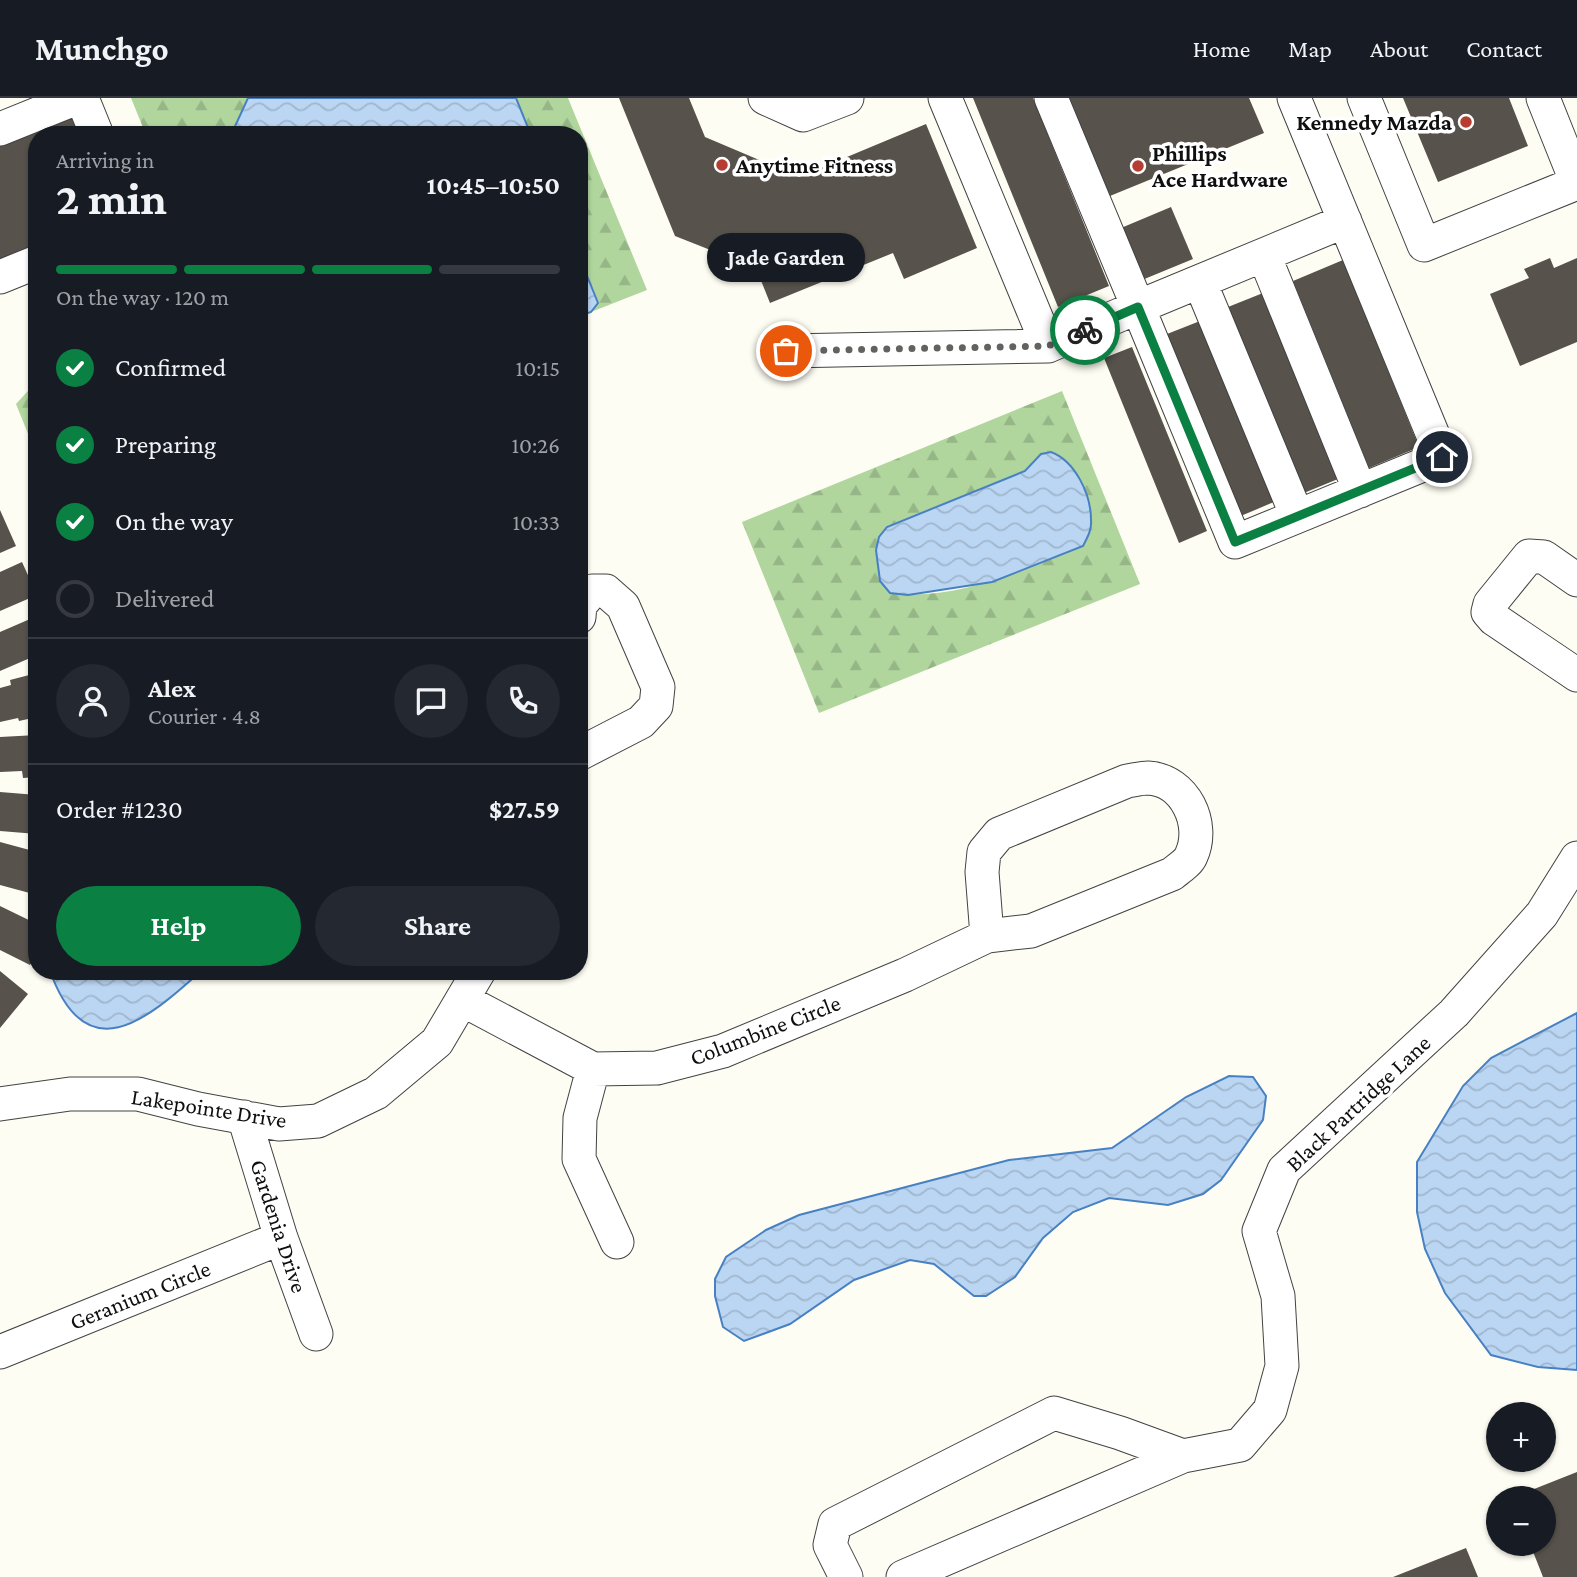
<!DOCTYPE html>
<html lang="en">
<head>
<meta charset="utf-8">
<style>
	:root { --surface:#171b24; --page:#242831; --text:#f1f3f6; --muted:#9ea1a6; --line:#363941; --accent:#0b8043 }
	body { margin:0; font-family:"Crimson Pro",serif; background:var(--page); color:var(--text); height:100vh; display:flex; flex-direction:column; font-size:26px; white-space:nowrap }
	* { box-sizing:border-box; margin:0 }
	p { font-size:23px; color:var(--muted) }
	.icon { flex:none; width:38px; height:38px; fill:none; stroke:currentColor; stroke-width:2; stroke-linecap:round; stroke-linejoin:round }
	.map { position:relative; flex:1; overflow:hidden }
	.drawer { position:absolute; left:28px; top:28px; width:560px; height:854px; display:flex; flex-direction:column; background:var(--surface); border-radius:28px; box-shadow:0 2px 5px #0004 }
	.drawer>* { flex:none }
	.tools { position:absolute; left:1486px; top:1304px; display:grid; gap:14px }
	.tools a { display:grid; place-items:center; width:70px; height:70px; border-radius:50%; background:var(--surface); box-shadow:0 2px 5px #0004; font-size:35px }
	.pin { position:absolute; display:grid; place-items:center; width:60px; height:60px; color:#fff; margin:-30px; border:4px solid #fff; border-radius:50%; box-shadow:0 2px 7px #0007 }
	.courier { position:absolute; display:grid; place-items:center; width:70px; height:70px; margin:-35px; border:5px solid #0b8043; border-radius:50%; background:#fff; color:#222; box-shadow:0 2px 9px #0007 }
	.bubble { position:absolute; height:49px; border-radius:24px; background:var(--surface); box-shadow:0 2px 5px #0004; font-size:23px; font-weight:700; line-height:49px; text-align:center }
	.overview em { font-style:normal; font-weight:700 }
	.overview div { display:flex; flex-direction:column-reverse }
	.overview { display:flex; align-items:center; justify-content:space-between; height:119px; padding:0 28px }
	h1 { font-size:46px; font-weight:700; line-height:52px }
	.bar { display:grid; grid-template-columns:repeat(4,1fr); gap:10px 7px; align-content:center; height:84px; padding:0 28px }
	.bar i { height:9px; border-radius:5px; background:var(--line) }
	.bar .active { background:var(--accent) }
	.bar p { grid-column:span 4 }
	.line { display:flex; align-items:center; gap:18px; padding:0 28px; border-top:2px solid var(--line) }
	.line div { flex:1 }
	.round { display:grid; place-items:center; flex:none; width:74px; height:74px; border-radius:37px; background:var(--page) }
	ol { padding:0 28px; list-style:none }
	li { display:flex; align-items:center; gap:21px; height:77px }
	li p { margin-inline-start:auto }
	li .icon { padding:7px; border-radius:50%; background:var(--accent); color:#fff; stroke-width:4 }
	li:last-child { color:var(--muted) }
	li i { width:38px; height:38px; border:4px solid var(--line); border-radius:50% }
	.primary-button { display:flex; gap:14px; margin-top:auto; padding:14px 28px }
	.primary-button a { flex:1; height:80px; border-radius:42px; background:var(--accent); color:#fff; font-size:28px; font-weight:700; line-height:80px; text-align:center }
	.primary-button a+a { background:var(--page); color:var(--text) }
	header { display:flex; align-items:center; gap:42px; box-sizing:border-box; height:98px; padding:0 35px; background:var(--surface); border-bottom:2px solid var(--line) }
	header strong { font-size:33px }
	nav { display:flex; gap:38px; margin-inline-start:auto; font-size:24px }
	.map>svg:first-child { display:block }
	.forest { fill:url(#forest-firs); fill-rule:evenodd }
	.water { fill:url(#water-waves); stroke:#4781c3; stroke-width:2 }
	.building { fill:#57524c }
	.lines { fill:none; stroke-linecap:round; stroke-linejoin:round }
	.minor-casing { stroke:#424242; stroke-width:35 }
	.minor { stroke:#fff; stroke-width:33 }
	.done { stroke:#63625f; stroke-width:7; stroke-dasharray:0 12.6 }
	.route { stroke:#0b8043; stroke-width:9 }
	.poi-dot { fill:#b63d31; stroke:#fff; stroke-width:2.5 }
	.labels { text-anchor:middle; stroke-width:7; stroke-linejoin:round; paint-order:stroke }
	.poi-label { font-size:23px; font-weight:bold; fill:#0f0f0f; stroke:#fff; text-anchor:start }
	.street-label { font-size:23px; fill:#0f0f0f; stroke:#fff }
</style>
</head>
<body>
<header>
<strong>Munchgo</strong>
<nav><a>Home</a><a>Map</a><a>About</a><a>Contact</a></nav>
</header>
<div class="map">
<svg width="1577" height="1479" viewBox="0 0 1577 1479">
	<defs>
		<pattern id="forest-firs" width="22" height="20" patternUnits="userSpaceOnUse" patternTransform="scale(1.75)"><rect width="22" height="20" fill="#b0d69e"/><path d="M5 1l3.5 6h-7zM16 11l3.5 6h-7z" fill="#96b687"/></pattern>
		<pattern id="water-waves" width="16" height="10" patternUnits="userSpaceOnUse" patternTransform="scale(1.75)"><rect width="16" height="10" fill="#bbd6f2"/><path d="M0 5q4-4 8 0t8 0" fill="none" stroke="#a0b6ce"/></pattern>
	</defs>
	<rect width="100%" height="100%" fill="#fefdf3"/>
	<path class="forest" d="M131,0H248L231,37H146Z
		M516,0H568L647,192L591,214L598,205L579,158V37H531Z
		M37,283V358L16,306Z
		M1062,293L1140,486L819,615L742,424ZM1041,357L1082,387L1091,422L1082,448C1026,472 953,504 890,495L887,429L1025,373Z"/>
	<path class="water" d="M248,0H516L531,37H231Z
		M579,158L598,205L591,214L579,218Z
		M1051,354C1075,363 1091,396 1091,422C1092,432 1087,440 1083,448L992,484L908,497L890,495L880,483L876,452L879,439L887,429L1025,373L1041,356Z
		M50,873H201C146,923 86,973 50,873Z
		M1577,915V1272L1538,1269L1491,1257L1445,1195L1425,1151L1417,1114V1064L1463,988L1491,960Z
		M1229,978L1253,979L1266,998L1263,1022L1221,1082L1203,1096L1168,1107L1109,1100L1073,1114L1043,1140L1015,1179L986,1198H974L934,1166L910,1162L854,1182L790,1226L744,1243L723,1229L715,1198V1181L726,1159L766,1132L799,1117L1009,1062L1112,1050L1186,999Z"/>
	<path class="building" d="M619,0H689L705,39L799,79L926,26L977,150L904,181L893,155L770,205L756,170L675,138Z
		M973,0H1033L1109,188L1058,209Z
		M1063,0H1249L1264,35L1105,100Z
		M1403,0H1509L1528,48L1438,84Z
		M75,14L85,37H37V148L0,164V45Z
		M1171,109L1193,161L1142,182L1121,130Z
		M1550,160L1554,170L1577,160V244L1520,268L1490,196L1529,180L1524,171Z
		M1343,162L1419,349L1369,370L1293,183Z
		M1263,195L1338,381L1299,397L1223,211Z
		M1200,223L1274,404L1236,420L1162,238Z
		M1132,249L1207,433L1179,445L1104,260Z
		M0,412L16,448L0,455Z
		M22,464L37,497L0,513V474Z
		M37,518V557L0,573V534Z
		M37,575V619L19,623L18,620L0,624V590L11,587L10,582Z
		M37,637V679L23,680L22,673L0,674V639Z
		M0,694L37,697V736L0,733Z
		M0,744L37,754V797L0,787Z
		M0,808L37,826V854L30,867L0,852Z
		M0,873L28,896L0,930Z
		M1577,1374V1479H1543L1530,1446H1544V1400H1511Z
		M1466,1450L1478,1479H1393Z"/>
	<g class="lines">
		<defs>
			<path id="minor" d="M82,0L97,37
				M765,0L803,17L847,0
				M945,0L1048,248
				M1294,0L1442,359L1235,444L1138,209L1345,123
				M1364,0L1424,147L1577,85
				M1543,0L1577,85
				M0,31L77,0
				M1264,157L1360,393
				M0,179L37,164
				M1200,184L1297,418
				M786,253L1048,248L1138,209L1051,0
				M1577,482L1544,459L1529,458L1490,506L1488,514L1494,521L1577,577
				M579,519L580,507L592,493H606L623,508L658,589L656,608L641,624L581,655
				M463,902L593,971L657,970L723,953L905,877L987,838L982,774L984,754L999,736L1127,683C1134,682 1142,680 1148,680C1185,682 1206,726 1191,758C1188,765 1178,771 1172,776L1031,833L987,838
				M593,971L580,1020L579,1061L617,1144
				M0,1006L70,996H138L198,1011L279,1026L318,1023L376,995L437,944L479,873
				M244,1019L281,1140L316,1236
				M0,1254L281,1140
				M846,1479L830,1447L835,1426L1054,1315L1120,1335L1183,1358L1240,1347L1270,1312L1282,1268L1278,1198L1259,1133L1284,1072L1454,915L1542,816L1577,760
				M903,1479L1183,1358"/>
		</defs>
		<use href="#minor" class="minor-casing"/>
		<use href="#minor" class="minor"/>
	</g>
	<g class="lines">
		<path class="done" d="M786,253L1048,248L1085,232"/>
		<path class="route" d="M1085,232L1138,209L1235,444L1442,359"/>
	</g>
	<g class="poi-dot">
		<circle cx="1466" cy="24" r="7"/>
		<circle cx="722" cy="67" r="7"/>
		<circle cx="1138" cy="68" r="7"/>
	</g>
	<g class="labels">
		<g class="poi-label">
			<text x="1452" y="32" text-anchor="end">Kennedy Mazda</text>
			<text x="1152" y="63">Phillips<tspan x="1152" dy="26">Ace Hardware</tspan></text>
			<text x="736" y="75">Anytime Fitness</text>
		</g>
		<g class="street-label">
			<text transform="translate(765 932) rotate(-21)" y="8">Columbine Circle</text>
			<text transform="translate(1358 1005) rotate(-43)" y="8">Black Partridge Lane</text>
			<text transform="translate(209 1010) rotate(9)" y="8">Lakepointe Drive</text>
			<text transform="translate(279 1128) rotate(72)" y="8">Gardenia Drive</text>
			<text transform="translate(140 1197) rotate(-22)" y="8">Geranium Circle</text>
		</g>
	</g>
</svg>
<div class="tools">
<a>+</a>
<a>−</a>
</div>
<div class="pin" style="left:786px;top:253px;background:#ea580c"><svg class="icon" aria-label="bag" viewBox="0 0 24 24"><path d="M5 8h14l-1 12H6zM9 8a3 3 0 0 1 6 0"/></svg></div>
<div class="pin" style="left:1442px;top:359px;background:#1f2937"><svg class="icon" aria-label="home" viewBox="0 0 24 24"><path d="M3 11l9-7 9 7M6 9v11h12V9"/></svg></div>
<div class="courier" style="left:1085px;top:232px"><svg class="icon" aria-label="bike" viewBox="0 0 24 24"><circle cx="6" cy="16" r="4"/><circle cx="18" cy="16" r="4"/><path d="M6 16l4-8h5l3 8M10 8l3 8H6M13 5h3"/></svg></div>
<div class="bubble" style="left:707px;top:135px;width:158px">Jade Garden</div>
<section class="drawer">
<div class="overview"><div><h1>2 min</h1><p>Arriving in</p></div><em>10:45–10:50</em></div>
<div class="bar"><i class="active"></i><i class="active"></i><i class="active"></i><i></i><p>On the way · 120 m</p></div>
<ol>
<li><svg class="icon" aria-label="check" viewBox="0 0 24 24"><path d="M5 12l5 5 9-10"/></svg>Confirmed<p>10:15</p></li>
<li><svg class="icon" aria-label="check" viewBox="0 0 24 24"><path d="M5 12l5 5 9-10"/></svg>Preparing<p>10:26</p></li>
<li><svg class="icon" aria-label="check" viewBox="0 0 24 24"><path d="M5 12l5 5 9-10"/></svg>On the way<p>10:33</p></li>
<li><i></i>Delivered</li>
</ol>
<div class="line" style="height:126px"><a class="round"><svg class="icon" aria-label="person" viewBox="0 0 24 24"><circle cx="12" cy="8" r="4"/><path d="M4 21q1-7 8-7t8 7"/></svg></a><div><b>Alex</b><p>Courier · 4.8</p></div><a class="round"><svg class="icon" aria-label="chat" viewBox="0 0 24 24"><path d="M4 5h16v11H9l-5 4z"/></svg></a><a class="round"><svg class="icon" aria-label="phone" viewBox="0 0 24 24"><path d="M5 4h4l2 5-3 2q2 4 5 5l2-3 5 2v4C11 20 4 13 5 4z"/></svg></a></div>
<div class="line" style="height:91px"><div>Order #1230</div><b>$27.59</b></div>
<div class="primary-button"><a>Help</a><a>Share</a></div>
</section>
</div>
</body>
</html>
